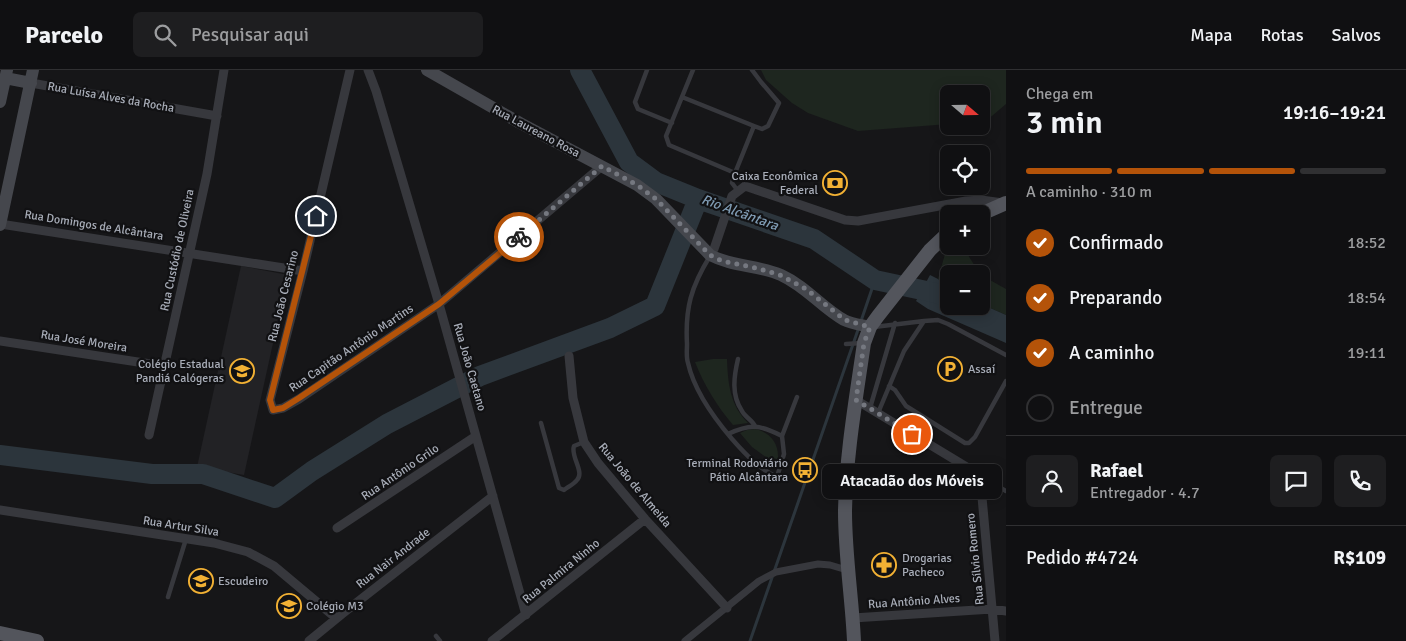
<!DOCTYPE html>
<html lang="pt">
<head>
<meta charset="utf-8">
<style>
	:root { --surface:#101012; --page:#1e1e20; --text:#f1f3f6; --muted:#9c9d9f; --line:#303032; --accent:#b45309 }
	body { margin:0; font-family:Signika,sans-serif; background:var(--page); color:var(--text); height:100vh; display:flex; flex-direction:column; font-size:19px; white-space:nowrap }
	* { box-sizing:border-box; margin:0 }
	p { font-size:16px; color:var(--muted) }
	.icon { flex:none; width:28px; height:28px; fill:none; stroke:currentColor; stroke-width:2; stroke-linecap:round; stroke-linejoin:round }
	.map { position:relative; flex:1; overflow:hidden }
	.side { display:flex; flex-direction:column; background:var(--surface); width:400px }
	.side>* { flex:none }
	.needle { width:32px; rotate:110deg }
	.tools { position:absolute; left:940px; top:15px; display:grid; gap:10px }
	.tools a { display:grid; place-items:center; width:50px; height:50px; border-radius:8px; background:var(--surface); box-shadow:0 2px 12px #0003,0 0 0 1px var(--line); font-size:25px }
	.pin { position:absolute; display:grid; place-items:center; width:42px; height:42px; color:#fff; margin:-21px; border:2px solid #fff; border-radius:50%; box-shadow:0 1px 5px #0007 }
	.courier { position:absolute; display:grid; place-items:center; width:50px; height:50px; margin:-25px; border:4px solid #b45309; border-radius:50%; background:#fff; color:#222; box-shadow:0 1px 6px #0007 }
	.bubble { position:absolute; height:35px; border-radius:8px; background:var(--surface); box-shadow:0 2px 12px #0003,0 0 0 1px var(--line); font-size:16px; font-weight:600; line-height:35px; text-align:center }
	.overview em { font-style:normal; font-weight:600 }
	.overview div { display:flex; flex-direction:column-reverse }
	.overview { display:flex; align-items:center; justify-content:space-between; height:85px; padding:0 20px }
	h1 { font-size:32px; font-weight:600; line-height:38px }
	.bar { display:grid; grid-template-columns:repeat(4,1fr); gap:8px 5px; align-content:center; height:60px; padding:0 20px }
	.bar i { height:6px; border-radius:4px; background:var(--line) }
	.bar .active { background:var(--accent) }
	.bar p { grid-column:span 4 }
	.line { display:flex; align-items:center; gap:12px; padding:0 20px; border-top:1px solid var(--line) }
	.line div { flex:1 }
	.round { display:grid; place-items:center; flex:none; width:52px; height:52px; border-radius:8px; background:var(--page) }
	ol { padding:0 20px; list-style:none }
	li { display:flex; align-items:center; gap:15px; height:55px }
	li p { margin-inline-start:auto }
	li .icon { padding:5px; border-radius:50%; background:var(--accent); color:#fff; stroke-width:4 }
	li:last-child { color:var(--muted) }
	li i { width:28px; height:28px; border:2px solid var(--line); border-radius:50% }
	header { display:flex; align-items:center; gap:30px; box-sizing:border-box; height:70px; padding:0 25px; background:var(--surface); border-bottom:1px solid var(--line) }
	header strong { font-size:24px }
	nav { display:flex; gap:28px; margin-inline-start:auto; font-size:18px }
	.search { width:350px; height:45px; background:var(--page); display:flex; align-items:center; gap:12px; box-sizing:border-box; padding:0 18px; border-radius:8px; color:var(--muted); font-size:19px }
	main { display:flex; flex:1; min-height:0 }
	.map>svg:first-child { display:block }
	.built { fill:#222225 }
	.green { fill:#1e261f }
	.water { fill:#2c353c }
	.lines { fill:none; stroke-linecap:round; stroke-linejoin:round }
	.stream { stroke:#2c353c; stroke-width:3 }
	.river { stroke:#2c353c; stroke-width:20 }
	.service { stroke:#37383d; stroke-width:4.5 }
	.pedestrian { stroke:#37383d; stroke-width:7 }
	.minor { stroke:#37383d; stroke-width:9 }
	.secondary { stroke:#45474d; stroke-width:12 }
	.primary { stroke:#53555c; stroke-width:14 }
	.done { stroke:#757880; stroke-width:5; stroke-dasharray:0 9 }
	.route { stroke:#b45309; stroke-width:6 }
	.labels { text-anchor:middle; stroke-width:4.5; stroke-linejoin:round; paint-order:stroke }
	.street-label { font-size:12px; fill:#a8adb8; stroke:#111113 }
	.poi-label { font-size:12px; fill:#a8adb8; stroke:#111113; text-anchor:start }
	.water-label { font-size:14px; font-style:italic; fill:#7f9bb3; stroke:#111113 }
</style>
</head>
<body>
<header>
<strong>Parcelo</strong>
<div class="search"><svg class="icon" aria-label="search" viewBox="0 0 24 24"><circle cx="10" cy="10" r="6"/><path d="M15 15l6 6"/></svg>Pesquisar aqui</div>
<nav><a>Mapa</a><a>Rotas</a><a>Salvos</a></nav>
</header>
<main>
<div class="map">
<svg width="1006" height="571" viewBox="0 0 1006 571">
	<rect width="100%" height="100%" fill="#161618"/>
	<path class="built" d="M241,196L288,205L244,405L197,397Z"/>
	<path class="green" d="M761,0H1006V34L986,51H981V24H949V54L858,61L808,43L792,33L766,10Z
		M951,179L966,182L980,204H949V218L938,209L945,184Z
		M981,205L1006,219V245L981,234Z
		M713,289H727C728,314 730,335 748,353L733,355C717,336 704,315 695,292Z
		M755,359C773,363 781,377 777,395L752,377L740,363L747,360Z"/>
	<path class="water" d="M930,205L938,209L949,218V236H981V234L1006,245V273L928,239L916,231Z"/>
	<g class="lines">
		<path class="stream" d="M861,251L875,210
			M750,571L859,257"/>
		<path class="river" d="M580,0L629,92L656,112L698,129L814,169L875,210L936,223L949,228
			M0,385L152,404H203L275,428L312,401L387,354L480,306L610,258L655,236L698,129"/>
		<path class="service" d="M647,0L635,32L638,39L672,53
			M693,0L666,66L669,75L735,103L732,113L738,121
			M752,0L761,12L779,33L768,56L762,59L754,56
			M682,27L754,56L735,103
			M710,186C691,217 685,238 687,274C687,280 686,287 688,293C694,320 714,348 732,369C746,385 762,402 782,409
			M874,257L924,251
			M846,274L862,273
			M738,289C734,306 731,325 742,341C745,347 752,350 755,356
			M889,316L895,320L906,336L965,373H969L975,367L1006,311
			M870,338L895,253
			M878,343L904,281L924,251L938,250L948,254L1006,285
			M541,353L559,418L564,420C568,417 574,414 577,410C585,402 570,386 574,376L584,372
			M728,364C751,353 760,355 782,366L784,384L777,407
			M782,366L797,327
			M981,406L1006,421
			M168,527L186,469
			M436,566L440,571"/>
		<path class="pedestrian" d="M685,571L759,511L776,502L818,494L830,495L847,500"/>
		<path class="minor" d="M350,0L303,201L270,330L273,340L283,338L299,329L439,234L602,96
			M368,0L376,21L439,234L526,545
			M31,13L217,46
			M0,154L303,201
			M714,179L732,126L745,116L845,150L858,151L966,131L981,130L1003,133
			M0,271L164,296
			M569,286L573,328L584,372L598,393L645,449L727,538
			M856,330L980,405L995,571
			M149,365L207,104L224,0
			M0,440L214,473L248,482L274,496L336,548
			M337,458L476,366
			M853,548L992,539L1006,541
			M309,571L342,544L493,426
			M492,571L645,449"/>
		<path class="secondary" d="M427,0L520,53L637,115L656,129L710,185C733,197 758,195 781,205C807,217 821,237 844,250C852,254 862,255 870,257
			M5,8L31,13
			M0,32L7,0
			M0,155L33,0"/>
		<path class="primary" d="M981,144L1006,133
			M0,563L37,571
			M854,571C852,528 845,485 845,441C846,385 856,329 864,273L870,257L878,246L930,180L949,162"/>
	</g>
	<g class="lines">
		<path class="done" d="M519,167L602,96L637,115L656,129L710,185L722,191L756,198L780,205L806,219L845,250L870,257L864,273L856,330L912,364"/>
		<path class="route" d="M316,146L270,330L273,340L283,338L299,328L439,234L519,167"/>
	</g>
	<defs>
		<symbol id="bank-ring" viewBox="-11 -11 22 22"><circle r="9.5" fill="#111113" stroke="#f2b134" stroke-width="1.5"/><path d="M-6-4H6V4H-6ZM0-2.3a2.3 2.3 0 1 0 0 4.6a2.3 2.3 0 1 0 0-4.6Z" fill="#f2b134"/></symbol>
		<symbol id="parking-ring" viewBox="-11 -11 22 22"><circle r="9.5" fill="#111113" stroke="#f2b134" stroke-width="1.5"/><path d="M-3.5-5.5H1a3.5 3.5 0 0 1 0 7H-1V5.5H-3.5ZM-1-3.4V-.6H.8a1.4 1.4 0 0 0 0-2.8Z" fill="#f2b134"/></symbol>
		<symbol id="school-ring" viewBox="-11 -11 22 22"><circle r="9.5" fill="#111113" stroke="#f2b134" stroke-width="1.5"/><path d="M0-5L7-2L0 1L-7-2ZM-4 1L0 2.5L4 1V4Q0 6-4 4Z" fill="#f2b134"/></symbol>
		<symbol id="bus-ring" viewBox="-11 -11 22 22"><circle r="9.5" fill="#111113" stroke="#f2b134" stroke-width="1.5"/><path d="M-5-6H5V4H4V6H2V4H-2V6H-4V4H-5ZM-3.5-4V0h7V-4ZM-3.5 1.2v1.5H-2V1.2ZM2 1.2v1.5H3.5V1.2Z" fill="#f2b134"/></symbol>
		<symbol id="pharmacy-ring" viewBox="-11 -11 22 22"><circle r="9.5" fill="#111113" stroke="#f2b134" stroke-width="1.5"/><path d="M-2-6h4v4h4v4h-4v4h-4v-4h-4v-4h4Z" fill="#f2b134"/></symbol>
	</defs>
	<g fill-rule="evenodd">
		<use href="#bank-ring" x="821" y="99" width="28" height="28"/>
		<use href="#parking-ring" x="936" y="285" width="28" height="28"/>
		<use href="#school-ring" x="228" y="287" width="28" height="28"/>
		<use href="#bus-ring" x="791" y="386" width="28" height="28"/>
		<use href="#pharmacy-ring" x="870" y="481" width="28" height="28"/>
		<use href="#school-ring" x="187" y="497" width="28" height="28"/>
		<use href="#school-ring" x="275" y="522" width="28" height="28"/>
	</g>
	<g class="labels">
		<g class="street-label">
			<text transform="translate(111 27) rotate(10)" y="4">Rua Luísa Alves da Rocha</text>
			<text transform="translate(536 61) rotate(28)" y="4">Rua Laureano Rosa</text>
			<text transform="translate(94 155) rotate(9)" y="4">Rua Domingos de Alcântara</text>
			<text transform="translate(177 180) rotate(-78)" y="4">Rua Custódio de Oliveira</text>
			<text transform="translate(283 226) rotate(-76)" y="4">Rua João Cesarino</text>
			<text transform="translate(84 271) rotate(9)" y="4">Rua José Moreira</text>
			<text transform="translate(351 278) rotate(-34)" y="4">Rua Capitão Antônio Martins</text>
			<text transform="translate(470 297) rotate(74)" y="4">Rua João Caetano</text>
			<text transform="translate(400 402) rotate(-34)" y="4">Rua Antônio Grilo</text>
			<text transform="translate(635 415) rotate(50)" y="4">Rua João de Almeida</text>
			<text transform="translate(181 456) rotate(9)" y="4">Rua Artur Silva</text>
			<text transform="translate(393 488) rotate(-38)" y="4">Rua Nair Andrade</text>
			<text transform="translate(975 489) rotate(-96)" y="4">Rua Sílvio Romero</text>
			<text transform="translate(561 501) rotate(-39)" y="4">Rua Palmira Ninho</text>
			<text transform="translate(914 531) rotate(-4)" y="4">Rua Antônio Alves</text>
		</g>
		<g class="poi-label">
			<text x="818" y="110" text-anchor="end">Caixa Econômica<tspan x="818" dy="14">Federal</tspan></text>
			<text x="224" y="298" text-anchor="end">Colégio Estadual<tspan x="224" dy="14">Pandiá Calógeras</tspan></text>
			<text x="968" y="303">Assaí</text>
			<text x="788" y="397" text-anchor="end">Terminal Rodoviário<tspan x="788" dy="14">Pátio Alcântara</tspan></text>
			<text x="902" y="492">Drogarias<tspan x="902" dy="14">Pacheco</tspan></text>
			<text x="218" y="515">Escudeiro</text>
			<text x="306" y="540">Colégio M3</text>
		</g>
		<g class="water-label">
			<text transform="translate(740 142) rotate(20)" y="5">Rio Alcântara</text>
		</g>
	</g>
</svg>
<div class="tools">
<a><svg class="needle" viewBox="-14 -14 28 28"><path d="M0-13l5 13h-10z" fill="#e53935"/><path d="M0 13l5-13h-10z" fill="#9c9d9f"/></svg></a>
<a><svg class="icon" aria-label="locate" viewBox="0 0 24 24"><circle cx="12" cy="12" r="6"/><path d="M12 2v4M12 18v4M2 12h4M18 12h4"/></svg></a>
<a>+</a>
<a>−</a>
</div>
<div class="pin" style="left:912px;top:364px;background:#ea580c"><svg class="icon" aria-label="bag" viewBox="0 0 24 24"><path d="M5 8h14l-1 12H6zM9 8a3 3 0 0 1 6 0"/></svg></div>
<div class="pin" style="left:316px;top:146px;background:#1f2937"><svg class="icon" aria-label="home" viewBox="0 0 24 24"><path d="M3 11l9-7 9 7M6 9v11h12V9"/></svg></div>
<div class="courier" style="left:519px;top:167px"><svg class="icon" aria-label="bike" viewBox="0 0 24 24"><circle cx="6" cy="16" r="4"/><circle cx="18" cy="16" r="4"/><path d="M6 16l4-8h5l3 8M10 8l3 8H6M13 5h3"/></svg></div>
<div class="bubble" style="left:822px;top:394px;width:180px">Atacadão dos Móveis</div>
</div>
<section class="side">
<div class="overview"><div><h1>3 min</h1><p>Chega em</p></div><em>19:16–19:21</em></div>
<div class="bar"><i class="active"></i><i class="active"></i><i class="active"></i><i></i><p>A caminho · 310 m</p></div>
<ol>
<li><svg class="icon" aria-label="check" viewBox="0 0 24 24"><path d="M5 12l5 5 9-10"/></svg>Confirmado<p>18:52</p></li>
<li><svg class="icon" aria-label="check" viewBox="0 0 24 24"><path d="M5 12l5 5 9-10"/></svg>Preparando<p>18:54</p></li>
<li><svg class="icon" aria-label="check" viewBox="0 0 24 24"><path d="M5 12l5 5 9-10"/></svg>A caminho<p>19:11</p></li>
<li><i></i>Entregue</li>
</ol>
<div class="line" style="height:90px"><a class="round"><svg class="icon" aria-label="person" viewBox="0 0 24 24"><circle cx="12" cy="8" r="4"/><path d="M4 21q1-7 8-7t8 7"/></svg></a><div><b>Rafael</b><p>Entregador · 4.7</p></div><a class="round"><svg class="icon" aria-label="chat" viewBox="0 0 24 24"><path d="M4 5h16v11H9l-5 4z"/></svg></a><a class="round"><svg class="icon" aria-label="phone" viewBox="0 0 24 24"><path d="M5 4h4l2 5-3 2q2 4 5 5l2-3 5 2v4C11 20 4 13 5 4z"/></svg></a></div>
<div class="line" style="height:65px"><div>Pedido #4724</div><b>R$109</b></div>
</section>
</main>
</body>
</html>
